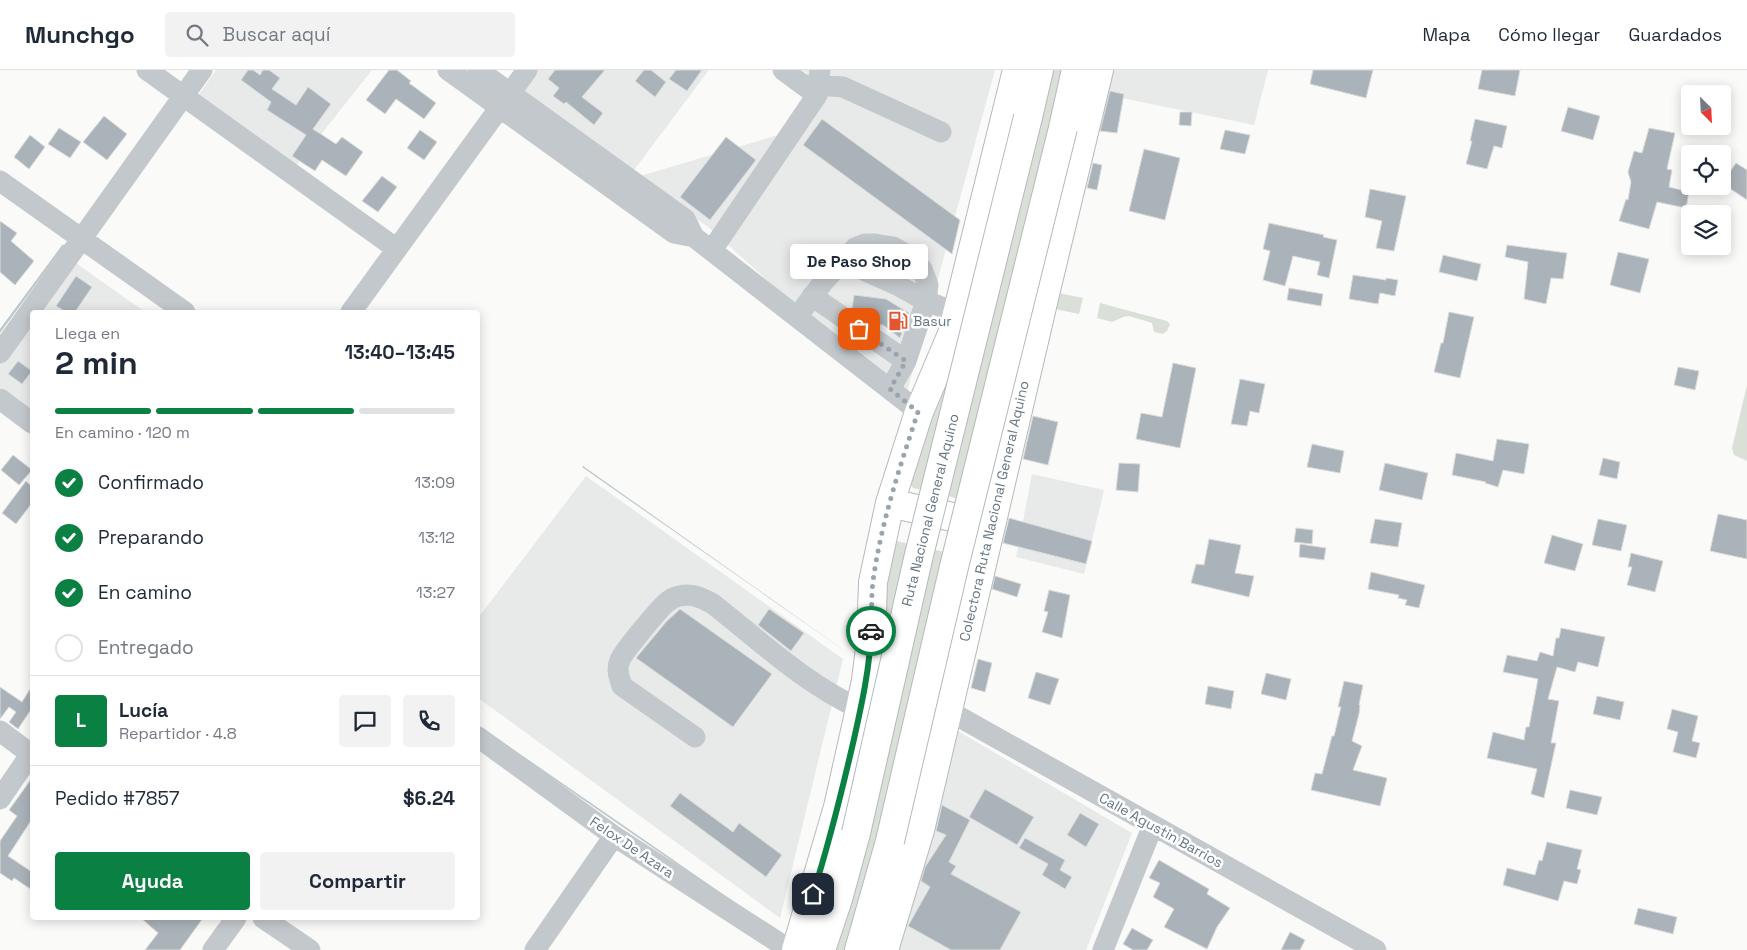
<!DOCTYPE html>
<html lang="es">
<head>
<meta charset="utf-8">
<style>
	:root { --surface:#fff; --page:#f2f2f3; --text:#1f2937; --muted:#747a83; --line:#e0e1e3; --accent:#0b8043 }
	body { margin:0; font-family:"Space Grotesk",sans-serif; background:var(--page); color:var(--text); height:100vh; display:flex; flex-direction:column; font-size:19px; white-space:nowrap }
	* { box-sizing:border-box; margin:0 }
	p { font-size:16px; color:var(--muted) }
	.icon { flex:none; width:28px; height:28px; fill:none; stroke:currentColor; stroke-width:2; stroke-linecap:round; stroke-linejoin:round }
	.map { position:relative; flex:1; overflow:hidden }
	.panel { position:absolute; left:30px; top:240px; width:450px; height:610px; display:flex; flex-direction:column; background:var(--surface); border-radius:5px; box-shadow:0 2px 12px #0003 }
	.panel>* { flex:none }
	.needle { width:32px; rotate:156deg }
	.tools { position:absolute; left:1681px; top:15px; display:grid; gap:10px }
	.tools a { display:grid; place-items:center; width:50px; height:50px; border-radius:5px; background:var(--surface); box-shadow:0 2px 12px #0003; font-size:25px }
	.pin { position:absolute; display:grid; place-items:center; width:42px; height:42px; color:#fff; margin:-21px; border-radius:10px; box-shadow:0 2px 8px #0006 }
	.courier { position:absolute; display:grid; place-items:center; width:50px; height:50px; margin:-25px; border:4px solid #0b8043; border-radius:50%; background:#fff; color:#222; box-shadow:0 1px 6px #0007 }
	.bubble { position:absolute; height:35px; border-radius:5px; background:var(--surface); box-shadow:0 2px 12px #0003; font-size:16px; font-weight:700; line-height:35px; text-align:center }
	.summary em { font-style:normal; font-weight:700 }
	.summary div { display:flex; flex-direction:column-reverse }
	.summary { display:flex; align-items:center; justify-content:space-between; height:85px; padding:0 25px }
	h1 { font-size:32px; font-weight:700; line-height:38px }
	.bar { display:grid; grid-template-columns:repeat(4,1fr); gap:8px 5px; align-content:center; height:60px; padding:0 25px }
	.bar i { height:6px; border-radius:4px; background:var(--line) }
	.bar .on { background:var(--accent) }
	.bar p { grid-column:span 4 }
	.line { display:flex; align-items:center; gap:12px; padding:0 25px; border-top:1px solid var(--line) }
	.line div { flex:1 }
	.round { display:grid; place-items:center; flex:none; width:52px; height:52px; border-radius:5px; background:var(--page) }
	ol { padding:0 25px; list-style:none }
	li { display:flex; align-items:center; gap:15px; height:55px }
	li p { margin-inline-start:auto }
	li .icon { padding:5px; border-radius:50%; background:var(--accent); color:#fff; stroke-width:4 }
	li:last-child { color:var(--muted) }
	li i { width:28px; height:28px; border:2px solid var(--line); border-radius:50% }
	.action { display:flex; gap:10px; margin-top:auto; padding:10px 25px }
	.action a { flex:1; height:58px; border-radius:5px; background:var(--accent); color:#fff; font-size:20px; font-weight:700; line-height:58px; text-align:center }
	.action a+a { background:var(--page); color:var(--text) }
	header { display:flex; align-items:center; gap:30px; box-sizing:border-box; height:70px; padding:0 25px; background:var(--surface); border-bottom:1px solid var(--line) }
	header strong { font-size:24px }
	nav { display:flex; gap:28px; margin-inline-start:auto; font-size:18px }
	.search { width:350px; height:45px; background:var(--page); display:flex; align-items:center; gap:12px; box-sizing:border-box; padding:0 18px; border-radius:5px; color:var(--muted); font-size:19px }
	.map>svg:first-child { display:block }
	.built { fill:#e8e9e9 }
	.green { fill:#dadfd7 }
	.water { fill:#bbc7cb }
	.building { fill:#aab3b9; stroke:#dcdcda }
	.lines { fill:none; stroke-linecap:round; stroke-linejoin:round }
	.major-casing { stroke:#b5babe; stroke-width:30 }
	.highway-casing { stroke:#b4b9bd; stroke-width:30 }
	.minor { stroke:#c3c8cc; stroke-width:21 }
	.major { stroke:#fff; stroke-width:28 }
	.highway { stroke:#fff; stroke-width:28 }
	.highway-bridge-casing { stroke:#b4b9bd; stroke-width:30; stroke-linecap:butt }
	.highway-bridge { stroke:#fff; stroke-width:28 }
	.done { stroke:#99a4ac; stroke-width:5; stroke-dasharray:0 9 }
	.route { stroke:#0b8043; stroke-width:6 }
	.labels { text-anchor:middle; stroke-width:5; stroke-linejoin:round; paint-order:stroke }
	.poi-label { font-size:14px; fill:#657683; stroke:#fff; text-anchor:start }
	.street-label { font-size:14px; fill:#657683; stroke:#fff }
</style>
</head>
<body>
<header>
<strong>Munchgo</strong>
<div class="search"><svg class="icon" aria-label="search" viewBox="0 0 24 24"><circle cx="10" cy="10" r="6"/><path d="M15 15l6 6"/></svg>Buscar aquí</div>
<nav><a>Mapa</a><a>Cómo llegar</a><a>Guardados</a></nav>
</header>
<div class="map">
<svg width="1747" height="880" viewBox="0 0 1747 880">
	<rect width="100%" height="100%" fill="#fafaf8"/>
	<path class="built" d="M216,0H372L296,96L198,26Z
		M519,0H709L628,108L504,18Z
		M802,0H995L904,333L708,157L637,107L798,59L807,3Z
		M1108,0H1268L1254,55L1102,24Z
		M66,186L145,242H32V341L0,317V267Z
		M1032,404L1104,420L1084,504L1016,487Z
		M586,406L843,589L780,848L478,628V548Z
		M956,660L1132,763L1086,880H892Z"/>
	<path class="green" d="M1046,0H1066L958,429L945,425Z
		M1017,36L922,420L913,418L910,413Z
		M1059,223L1083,228L1079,244L1055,239Z
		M1100,233L1167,251L1170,254L1167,261L1163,264L1154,262L1152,253L1129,246L1123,247L1112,252L1097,248Z
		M1747,315V391L1734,385L1732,378Z
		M891,470L909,474L825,818Z
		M931,479L949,483L849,880H830Z"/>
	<path class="water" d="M63,174L64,176L0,263V259Z
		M583,396L855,588L582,397Z
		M478,655L769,856V858L478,657Z"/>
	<path class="building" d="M248,0H253L260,5L263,0H269L280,8L272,19L296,35L308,17L331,34L313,59L336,74L342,67L363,82L346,106L322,90L315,101L292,86L306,65L267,40L271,32L241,10Z
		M389,0H397L411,11L409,13L436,33L424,49L396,29L385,44L366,30Z
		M555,0H605L582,27L603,43L594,55L566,32L564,34L553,26L559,18L548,9Z
		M644,0H651L666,12L655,27L635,11Z
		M676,0H702L687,21L669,9Z
		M1313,0H1373L1366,28L1310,14Z
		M1482,0H1520L1515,26L1478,19Z
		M1110,21L1124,24L1117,63L1100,61Z
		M1568,37L1600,46L1593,70L1561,61Z
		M1180,42H1192L1191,56L1179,55Z
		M104,46L127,64L107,90L83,72Z
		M822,49L960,150L952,184L803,75Z
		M1475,49L1507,56L1502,78L1494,76L1487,99L1466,94L1472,71H1470Z
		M59,58L81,72L70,88L48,74Z
		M1649,58L1675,63L1667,99L1672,100L1669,117L1689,122L1686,138L1657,132L1649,159L1619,151L1626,129L1628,130L1631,112L1628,102L1634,81L1642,83Z
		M420,60L437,72L424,90L407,78Z
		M1225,60L1250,65L1245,84L1220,79Z
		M30,65L45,77L29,99L14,87Z
		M726,67L756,90L710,150L680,127Z
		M1144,79L1180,88L1165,150L1129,141Z
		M1093,93L1102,95L1097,120L1087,118Z
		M1736,93L1747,100V130L1722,113Z
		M382,106L397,117L378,142L362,131Z
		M1370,119L1406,126L1394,181L1376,178L1382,151L1365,147Z
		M0,151L17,163L11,171L34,191L15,215L0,202Z
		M1269,153L1324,165L1323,167L1337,170L1329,208L1317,205L1320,192L1293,186L1285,216L1263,210L1270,181L1263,179Z
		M1507,175L1567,183L1563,209L1551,208L1546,234L1524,229L1528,192L1505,187Z
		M1618,182L1649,189L1640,223L1610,215Z
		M1443,185L1481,194L1477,211L1439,202Z
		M1353,205L1386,210V208L1398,210L1395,226L1380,223L1378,234L1349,229Z
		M76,206L92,217L75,242H66L56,236Z
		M1289,218L1323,224L1321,236L1287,230Z
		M854,225L886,229L909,243L900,268L883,255L875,254L852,238Z
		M1449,242L1474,247L1460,308L1434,302L1441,273H1443Z
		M18,291L32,301L22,314L8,304Z
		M1173,293L1196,298L1180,378L1136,369L1141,343L1162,347Z
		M1678,297L1699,301L1695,320L1674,315Z
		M1240,309L1265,314L1259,343L1250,341L1247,356L1231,354Z
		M1033,346L1058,352L1048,395L1023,389Z
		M1497,369L1529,374L1524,404L1503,400L1498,417L1485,413L1486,412L1452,405L1456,383L1493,391Z
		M1312,374L1344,381L1340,403L1307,397Z
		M13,385L32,400L19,415L1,400Z
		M1603,388L1620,392L1617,409L1599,405Z
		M1119,393L1140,394L1138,422L1116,420Z
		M1385,393L1428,403L1422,430L1379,420Z
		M26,411L32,417V433L16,454L2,443Z
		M1718,444L1747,450V489L1710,481Z
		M1009,448L1092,471L1086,494L1003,473Z
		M1375,449L1402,453L1398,477L1370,473Z
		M1598,449L1627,455L1621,481L1592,475Z
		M1296,458L1313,460L1312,474L1294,472Z
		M1552,465L1583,474L1575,501L1544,493Z
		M1209,469L1241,475L1235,503L1254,506L1249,527L1191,513L1196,494L1204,495Z
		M1300,474L1326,478L1324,490L1299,487Z
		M1631,483L1663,491L1655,522L1627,515L1632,497H1628Z
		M1371,502L1425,515L1419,538L1405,535L1407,530L1398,528L1399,525L1368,519Z
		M995,506L1021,514L1017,527L992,519Z
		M1049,520L1070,525L1062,568L1042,562L1048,542L1044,541Z
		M680,539L772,604L733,657L636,588L666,552Z
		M769,539L804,563L791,581L758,555Z
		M1561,558L1605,567L1598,597L1578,592L1575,602L1557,597L1548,629L1559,631L1551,673H1556L1544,728L1531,724L1537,699L1487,688L1493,662L1524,670L1526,657H1529L1538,609L1503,602L1507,585L1537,591L1540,582L1553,586L1556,568H1559Z
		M978,589L992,593L985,622L971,618Z
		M1036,602L1059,609L1050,635L1028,628Z
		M1266,603L1291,609L1286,630L1261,624Z
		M1344,611L1363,615L1359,635H1360L1359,644L1352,671L1362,676L1353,700L1387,708L1380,736L1311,720L1315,703L1322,704L1332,666H1334L1341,637H1338Z
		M32,616V638L18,659L9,652L16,642L9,637L0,649V617L22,632Z
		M1208,616L1234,621L1231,639L1205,634Z
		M1597,626L1624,632L1620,650L1593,644Z
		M1672,639L1698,646L1692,671L1700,673L1696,688L1673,682L1678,662L1667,659Z
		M32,708V749L8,786L32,802V820L14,808L12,811L0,803V771L17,746L9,740Z
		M985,719L1034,747L1017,775L969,747Z
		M1570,720L1602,727L1597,745L1566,738Z
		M680,723L733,762L739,753L782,785L766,807L670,736Z
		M942,735L970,750L949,792L956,796L951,804L1021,842L1000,880H951L908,856L930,817L921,811L925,797L946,765L936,761Z
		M1080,743L1099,754L1086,777L1067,765Z
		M1025,768L1065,790L1060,800L1072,807L1065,819L1042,805L1048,794L1019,778Z
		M1547,772L1582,780L1577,799L1581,800L1577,814L1564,811L1558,831L1503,815L1507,798L1535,805L1539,790L1542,791Z
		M1159,790L1209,819L1207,824L1230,838L1217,857L1207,879L1164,857L1174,839L1153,827L1160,813L1149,808Z
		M1638,838L1677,847L1673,864L1634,854Z
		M141,848H203L180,880H145L158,863Z
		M1132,858L1153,870L1147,880H1133L1123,874Z
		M1290,862L1305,870L1300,880H1281Z"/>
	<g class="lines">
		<defs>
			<path id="major" d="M890,433L988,455
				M796,880L838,737L860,639L866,610L871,571L873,512L890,433L919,342L952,264L1017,0
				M884,880L920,760L1045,224L1099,0"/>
			<path id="highway" d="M1028,47L1039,0
				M1063,58L1076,0
				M821,880L838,829L856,763
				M859,880L890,771"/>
		</defs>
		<use href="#major" class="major-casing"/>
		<use href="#highway" class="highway-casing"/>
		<path class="minor" d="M147,0L397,179
			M448,0L674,163L694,167
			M478,0L685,149L694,167L919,342
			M783,0L817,25
			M819,15L843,17L941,62
			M0,111L185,242
			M712,180L817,25L820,0
			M843,191L899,216L926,231L906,291L890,319
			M812,226L906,291
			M351,242L527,0
			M797,247L824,211L843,191L855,178L865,174H875L893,177L906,184L922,199L928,215L926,231L957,243
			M0,283L202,0
			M0,329L32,353
			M947,640L1376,880
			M0,661L32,685
			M478,667L614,766L790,880
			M695,667L622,616C619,607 616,599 620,590C623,582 659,539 666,533C669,530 676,526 680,526C692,523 702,528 713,534C760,571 805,614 860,639
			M0,729L32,682
			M263,848L310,880
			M213,880L236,848
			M535,880L614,766
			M1103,880L1153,755"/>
		<use href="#major" class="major"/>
		<use href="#highway" class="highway"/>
		<defs>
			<path id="highway-bridge" d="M856,763L918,489L1028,47
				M890,771L954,497L1063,58"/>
		</defs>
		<use href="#highway-bridge" class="highway-bridge-casing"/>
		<use href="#highway-bridge" class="highway-bridge"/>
	</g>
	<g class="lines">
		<path class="done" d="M859,259L906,291L890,319L918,342C900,396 881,453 873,511C871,527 872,544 871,561"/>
		<path class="route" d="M813,824C829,773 842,721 854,669C862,633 870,597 871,561"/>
	</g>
	<defs>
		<symbol id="fuel-bare" viewBox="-9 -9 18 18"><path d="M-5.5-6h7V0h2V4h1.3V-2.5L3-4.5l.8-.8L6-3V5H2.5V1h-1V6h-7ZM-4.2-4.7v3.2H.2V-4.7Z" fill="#e4572e" stroke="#fff" stroke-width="2.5" paint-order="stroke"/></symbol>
	</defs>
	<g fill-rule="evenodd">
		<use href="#fuel-bare" x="884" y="237" width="28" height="28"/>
	</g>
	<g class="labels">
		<g class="poi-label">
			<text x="913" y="256">Basur</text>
		</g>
		<g class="street-label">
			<text transform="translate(930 440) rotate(-76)" y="5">Ruta Nacional General Aquino</text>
			<text transform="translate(994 441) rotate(-77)" y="5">Colectora Ruta Nacional General Aquino</text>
			<text transform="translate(1161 760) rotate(29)" y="5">Calle Agustin Barrios</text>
			<text transform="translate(632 777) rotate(34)" y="5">Felox De Azara</text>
		</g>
	</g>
</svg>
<div class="tools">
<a><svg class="needle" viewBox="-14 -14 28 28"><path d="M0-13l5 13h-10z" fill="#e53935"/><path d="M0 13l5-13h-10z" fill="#747a83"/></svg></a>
<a><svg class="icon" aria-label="locate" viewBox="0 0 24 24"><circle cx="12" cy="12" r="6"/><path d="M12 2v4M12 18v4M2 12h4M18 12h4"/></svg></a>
<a><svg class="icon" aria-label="layers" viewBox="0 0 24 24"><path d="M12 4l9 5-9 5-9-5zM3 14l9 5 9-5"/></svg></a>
</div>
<div class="pin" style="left:859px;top:259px;background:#ea580c"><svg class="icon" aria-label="bag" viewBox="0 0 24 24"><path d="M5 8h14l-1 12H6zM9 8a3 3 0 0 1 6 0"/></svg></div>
<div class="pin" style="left:813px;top:824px;background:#1f2937"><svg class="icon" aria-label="home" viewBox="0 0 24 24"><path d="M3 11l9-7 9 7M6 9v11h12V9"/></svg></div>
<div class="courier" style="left:871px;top:561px"><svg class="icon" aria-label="car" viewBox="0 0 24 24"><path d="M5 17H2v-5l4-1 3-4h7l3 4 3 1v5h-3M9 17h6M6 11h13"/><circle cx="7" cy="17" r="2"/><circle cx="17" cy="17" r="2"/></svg></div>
<div class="bubble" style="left:790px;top:174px;width:138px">De Paso Shop</div>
<section class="panel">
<div class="summary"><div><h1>2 min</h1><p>Llega en</p></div><em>13:40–13:45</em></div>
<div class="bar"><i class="on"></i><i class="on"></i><i class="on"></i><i></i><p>En camino · 120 m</p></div>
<ol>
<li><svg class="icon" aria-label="check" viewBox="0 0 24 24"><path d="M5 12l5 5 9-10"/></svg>Confirmado<p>13:09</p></li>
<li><svg class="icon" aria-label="check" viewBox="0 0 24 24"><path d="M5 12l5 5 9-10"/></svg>Preparando<p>13:12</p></li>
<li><svg class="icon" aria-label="check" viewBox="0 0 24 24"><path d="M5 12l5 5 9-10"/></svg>En camino<p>13:27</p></li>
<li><i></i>Entregado</li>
</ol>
<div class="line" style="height:90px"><b class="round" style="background:var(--accent);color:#fff">L</b><div><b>Lucía</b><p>Repartidor · 4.8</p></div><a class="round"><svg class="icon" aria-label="chat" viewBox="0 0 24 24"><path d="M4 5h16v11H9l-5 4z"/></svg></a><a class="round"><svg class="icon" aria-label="phone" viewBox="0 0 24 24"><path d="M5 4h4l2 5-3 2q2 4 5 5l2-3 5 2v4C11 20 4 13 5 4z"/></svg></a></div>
<div class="line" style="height:65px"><div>Pedido #7857</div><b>$6.24</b></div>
<div class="action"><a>Ayuda</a><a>Compartir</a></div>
</section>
</div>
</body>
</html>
